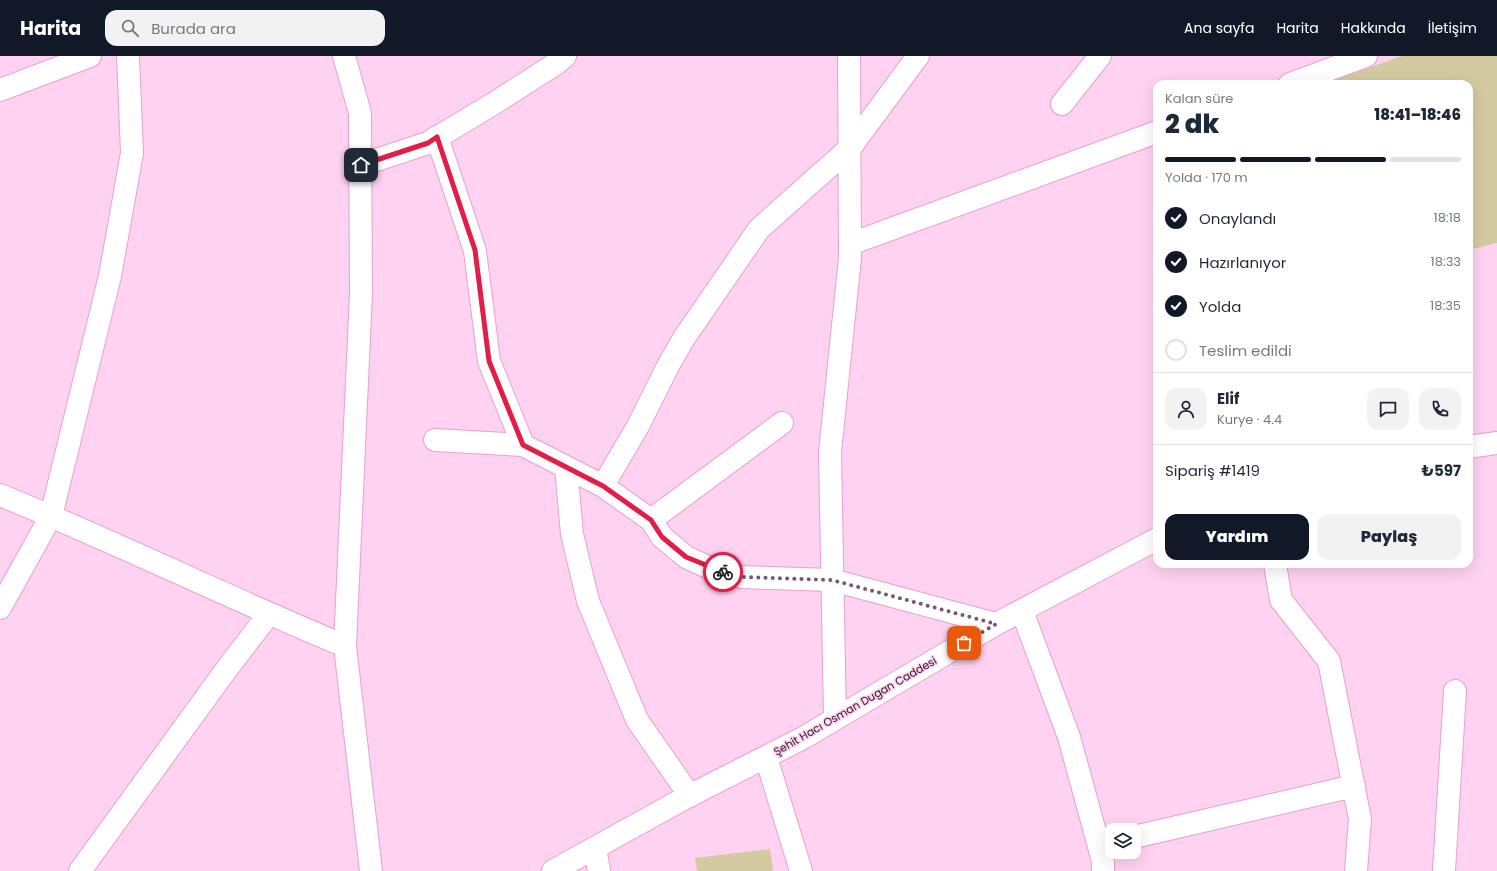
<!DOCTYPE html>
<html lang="tr">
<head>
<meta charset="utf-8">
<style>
	:root { --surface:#fff; --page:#f2f2f3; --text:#1f2937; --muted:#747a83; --line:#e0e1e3; --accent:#111827 }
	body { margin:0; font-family:Poppins,sans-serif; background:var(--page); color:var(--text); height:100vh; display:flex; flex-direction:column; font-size:15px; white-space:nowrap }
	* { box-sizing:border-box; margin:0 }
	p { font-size:13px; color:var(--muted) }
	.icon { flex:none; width:22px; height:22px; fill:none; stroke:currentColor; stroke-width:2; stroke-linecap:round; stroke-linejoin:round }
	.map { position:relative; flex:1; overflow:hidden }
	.drawer { position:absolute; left:1153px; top:24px; width:320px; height:488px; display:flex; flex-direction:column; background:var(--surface); border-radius:12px; box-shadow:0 4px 16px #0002 }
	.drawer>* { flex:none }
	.tools { position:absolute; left:1105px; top:767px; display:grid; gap:8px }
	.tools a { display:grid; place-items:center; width:36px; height:36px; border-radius:8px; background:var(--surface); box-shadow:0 4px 16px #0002; font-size:20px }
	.pin { position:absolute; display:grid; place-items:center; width:34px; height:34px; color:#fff; margin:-17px; border-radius:8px; box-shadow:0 2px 6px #0006 }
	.courier { position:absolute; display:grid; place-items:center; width:40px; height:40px; margin:-20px; border:3px solid #e11d48; border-radius:50%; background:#fff; color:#222; box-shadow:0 1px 5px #0007 }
	.head em { font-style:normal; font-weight:800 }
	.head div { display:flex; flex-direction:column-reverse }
	.head { display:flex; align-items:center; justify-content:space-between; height:68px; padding:0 12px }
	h1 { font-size:26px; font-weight:800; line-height:30px }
	.bar { display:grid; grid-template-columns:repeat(4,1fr); gap:6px 4px; align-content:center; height:48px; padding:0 12px }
	.bar i { height:5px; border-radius:3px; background:var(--line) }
	.bar .on { background:var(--accent) }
	.bar p { grid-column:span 4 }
	.line { display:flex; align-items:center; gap:10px; padding:0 12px; border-top:1px solid var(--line) }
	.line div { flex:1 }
	.round { display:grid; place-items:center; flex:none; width:42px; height:42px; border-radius:12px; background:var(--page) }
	ol { padding:0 12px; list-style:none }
	li { display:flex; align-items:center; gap:12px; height:44px }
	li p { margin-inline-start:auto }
	li .icon { padding:4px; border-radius:50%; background:var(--accent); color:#fff; stroke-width:4 }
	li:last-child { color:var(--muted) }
	li i { width:22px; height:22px; border:2px solid var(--line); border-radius:50% }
	.button { display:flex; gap:8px; margin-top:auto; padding:8px 12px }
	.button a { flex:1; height:46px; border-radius:12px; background:var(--accent); color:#fff; font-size:16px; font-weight:800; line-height:46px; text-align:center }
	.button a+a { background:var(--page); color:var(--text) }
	header { display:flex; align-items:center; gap:24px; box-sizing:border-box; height:56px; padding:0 20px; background:var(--accent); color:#fff }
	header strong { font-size:19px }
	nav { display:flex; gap:22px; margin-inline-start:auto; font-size:14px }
	.search { width:280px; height:36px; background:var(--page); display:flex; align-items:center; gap:10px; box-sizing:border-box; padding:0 14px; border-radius:12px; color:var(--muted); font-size:15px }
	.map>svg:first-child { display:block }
	.green { fill:#d3caa0 }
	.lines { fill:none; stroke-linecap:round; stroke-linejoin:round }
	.minor-casing { stroke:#e6a0d1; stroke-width:24 }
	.minor { stroke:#fff; stroke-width:22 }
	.done { stroke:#78586f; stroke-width:4; stroke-dasharray:0 7.2 }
	.route { stroke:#e11d48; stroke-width:5 }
	.labels { text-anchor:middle; stroke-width:3; stroke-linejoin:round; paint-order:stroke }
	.street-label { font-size:11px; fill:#301629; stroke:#fed2f0 }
</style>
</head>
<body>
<header>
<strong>Harita</strong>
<div class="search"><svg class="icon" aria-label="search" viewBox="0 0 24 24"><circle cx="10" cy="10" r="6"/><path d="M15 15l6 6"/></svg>Burada ara</div>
<nav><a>Ana sayfa</a><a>Harita</a><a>Hakkında</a><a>İletişim</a></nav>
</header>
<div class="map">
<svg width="1497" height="815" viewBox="0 0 1497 815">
	<rect width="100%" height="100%" fill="#fed2f0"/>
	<path class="green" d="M1402,0H1497V187L1469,194V28H1324Z
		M770,793L773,815H697L695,802Z"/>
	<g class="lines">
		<defs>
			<path id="minor" d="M344,0L360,57L361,237L345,590L371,815
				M1290,28L1366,0
				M0,34L90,0
				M1062,48L1100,0
				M437,81L475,195L489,305L523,389
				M361,109L428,87L493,48L557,7L565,0
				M850,188L1157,76
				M435,384L523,389L603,430L651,464L662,481L686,501L712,513L741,521L832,524L996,568
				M1469,391L1497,387
				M566,411L572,478L588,545L637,664L690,740
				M603,430L638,370L668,310L684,282L759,173L850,92L918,0
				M0,439C116,486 229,542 345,590
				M651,464L782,367
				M1275,508L1281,544L1329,605L1360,763L1356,815
				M0,552L51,460L110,220L132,97L128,0
				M1022,555L1069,681L1103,805V815
				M835,663L830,396L850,202L849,0
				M766,701L801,815
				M1134,781L1354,730
				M595,792L599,815
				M80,815L226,614L269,558
				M553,815L685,742L803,682L996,568L1157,483
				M1444,815L1455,635"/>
		</defs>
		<use href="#minor" class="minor-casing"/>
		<use href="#minor" class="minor"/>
	</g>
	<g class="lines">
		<path class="done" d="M723,516L741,521L832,524L996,568L964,587"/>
		<path class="route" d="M361,109L428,87L437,81L475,194L489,305L523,389L603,430L651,464L662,481L686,501L723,516"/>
	</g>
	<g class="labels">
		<g class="street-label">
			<text transform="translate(855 650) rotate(-30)" y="4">Şehit Hacı Osman Dugan Caddesi</text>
		</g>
	</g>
</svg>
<div class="tools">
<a><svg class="icon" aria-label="layers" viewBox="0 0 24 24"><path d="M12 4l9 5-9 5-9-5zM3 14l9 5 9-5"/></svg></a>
</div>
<div class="pin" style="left:964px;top:587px;background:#ea580c"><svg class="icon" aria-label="bag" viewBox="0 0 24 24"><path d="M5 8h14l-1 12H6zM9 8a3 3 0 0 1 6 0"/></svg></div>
<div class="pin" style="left:361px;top:109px;background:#1f2937"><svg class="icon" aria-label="home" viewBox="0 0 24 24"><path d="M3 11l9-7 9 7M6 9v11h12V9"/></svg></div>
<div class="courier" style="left:723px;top:516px"><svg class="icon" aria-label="bike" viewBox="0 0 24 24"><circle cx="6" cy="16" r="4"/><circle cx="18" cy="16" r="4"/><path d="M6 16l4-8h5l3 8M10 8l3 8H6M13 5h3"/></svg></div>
<section class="drawer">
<div class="head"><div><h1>2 dk</h1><p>Kalan süre</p></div><em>18:41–18:46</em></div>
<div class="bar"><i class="on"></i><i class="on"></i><i class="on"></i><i></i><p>Yolda · 170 m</p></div>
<ol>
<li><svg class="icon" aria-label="check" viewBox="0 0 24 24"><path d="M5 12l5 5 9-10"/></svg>Onaylandı<p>18:18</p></li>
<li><svg class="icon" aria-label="check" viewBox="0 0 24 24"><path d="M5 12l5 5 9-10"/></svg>Hazırlanıyor<p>18:33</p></li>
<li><svg class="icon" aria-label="check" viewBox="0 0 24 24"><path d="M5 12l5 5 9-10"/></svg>Yolda<p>18:35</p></li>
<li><i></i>Teslim edildi</li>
</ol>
<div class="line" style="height:72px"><a class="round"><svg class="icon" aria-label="person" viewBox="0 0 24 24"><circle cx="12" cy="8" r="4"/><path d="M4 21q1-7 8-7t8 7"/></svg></a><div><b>Elif</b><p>Kurye · 4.4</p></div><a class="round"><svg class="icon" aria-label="chat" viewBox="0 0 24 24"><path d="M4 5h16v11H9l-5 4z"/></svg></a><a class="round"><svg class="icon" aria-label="phone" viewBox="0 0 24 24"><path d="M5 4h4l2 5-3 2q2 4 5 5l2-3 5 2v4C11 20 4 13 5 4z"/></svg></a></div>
<div class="line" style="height:52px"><div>Sipariş #1419</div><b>₺597</b></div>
<div class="button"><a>Yardım</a><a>Paylaş</a></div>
</section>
</div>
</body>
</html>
